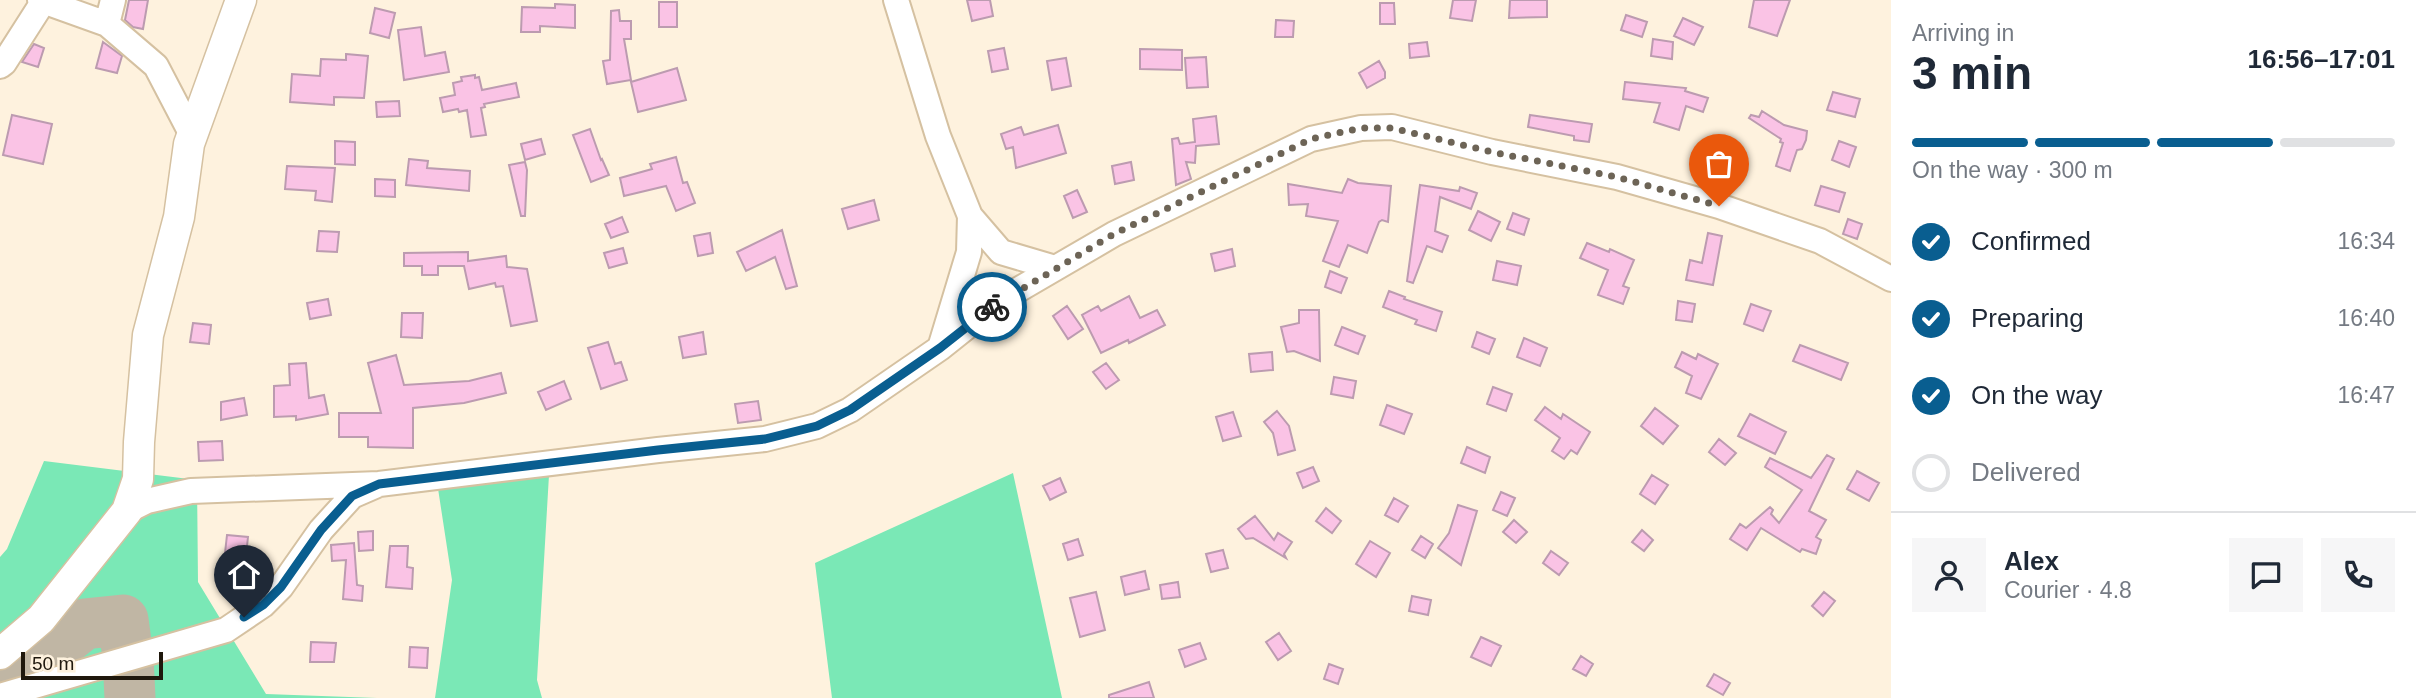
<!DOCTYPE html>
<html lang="en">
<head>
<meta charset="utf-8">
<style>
	:root { --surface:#fff; --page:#f6f6f7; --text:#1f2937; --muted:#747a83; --line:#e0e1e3; --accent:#095e90 }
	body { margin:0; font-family:Arial,sans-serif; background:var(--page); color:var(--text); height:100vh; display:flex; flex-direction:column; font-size:26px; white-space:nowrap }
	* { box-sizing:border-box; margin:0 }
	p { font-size:23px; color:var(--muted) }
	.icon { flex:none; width:38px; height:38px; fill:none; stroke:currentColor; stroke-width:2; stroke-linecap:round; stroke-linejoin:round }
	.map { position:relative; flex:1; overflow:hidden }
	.panel { display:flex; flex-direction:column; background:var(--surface); width:525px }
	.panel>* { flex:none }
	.scale { position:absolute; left:21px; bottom:18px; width:142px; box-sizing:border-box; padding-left:7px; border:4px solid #1f180d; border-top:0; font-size:19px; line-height:24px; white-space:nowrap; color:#1f180d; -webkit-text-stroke:5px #fef2de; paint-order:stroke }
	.pin { position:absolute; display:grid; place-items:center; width:60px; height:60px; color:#fff; margin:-72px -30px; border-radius:50% 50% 50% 0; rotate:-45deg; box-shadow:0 0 7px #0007 }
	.pin .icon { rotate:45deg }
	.courier { position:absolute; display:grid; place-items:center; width:70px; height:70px; margin:-35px; border:5px solid #095e90; border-radius:50%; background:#fff; color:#222; box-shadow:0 2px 9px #0007 }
	.headline em { font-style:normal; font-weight:700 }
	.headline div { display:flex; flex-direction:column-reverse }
	.headline { display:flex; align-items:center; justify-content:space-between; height:119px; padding:0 21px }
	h1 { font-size:46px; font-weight:700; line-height:52px }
	.bar { display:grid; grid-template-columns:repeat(4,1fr); gap:10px 7px; align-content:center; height:84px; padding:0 21px }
	.bar i { height:9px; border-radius:5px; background:var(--line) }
	.bar .current { background:var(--accent) }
	.bar p { grid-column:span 4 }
	.line { display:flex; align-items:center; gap:18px; padding:0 21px; border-top:2px solid var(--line) }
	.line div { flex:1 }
	.round { display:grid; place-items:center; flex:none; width:74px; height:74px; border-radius:0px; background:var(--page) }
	ol { padding:0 21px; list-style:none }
	li { display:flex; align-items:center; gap:21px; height:77px }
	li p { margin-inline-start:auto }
	li .icon { padding:7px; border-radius:50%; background:var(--accent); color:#fff; stroke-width:4 }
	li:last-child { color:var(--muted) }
	li i { width:38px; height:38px; border:4px solid var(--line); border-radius:50% }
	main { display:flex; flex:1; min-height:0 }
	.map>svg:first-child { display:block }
	.green { fill:#7ae8b6 }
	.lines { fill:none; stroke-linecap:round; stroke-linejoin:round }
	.taxiway { stroke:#c0b6a4; stroke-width:51 }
	.building { fill:#fac3e5; stroke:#bc9bb0; stroke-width:2 }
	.minor-casing { stroke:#d5c1a1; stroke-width:28 }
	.major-casing { stroke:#d5c1a1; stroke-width:33 }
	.minor { stroke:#fff; stroke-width:24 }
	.major { stroke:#fff; stroke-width:30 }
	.done { stroke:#6d6456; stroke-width:7; stroke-dasharray:0 12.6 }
	.route { stroke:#095e90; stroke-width:9 }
</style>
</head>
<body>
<main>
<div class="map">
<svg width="1891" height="698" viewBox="0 0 1891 698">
	<rect width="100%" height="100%" fill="#fef2de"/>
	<path class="green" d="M44,461L197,480L198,582L266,694L377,698H0V557L7,549Z
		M1013,473L1062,698H832L815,563Z
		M549,475L537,680L542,698H435L452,580L437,482Z"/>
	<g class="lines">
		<path class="taxiway" d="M0,691L84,624L123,620L128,657L130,698"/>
	</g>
	<path class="building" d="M129,0H148L143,29L133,27L125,20Z
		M967,0H990L993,16L972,21Z
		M1453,0H1476L1472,21L1450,18Z
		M1510,0H1547V17L1509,18Z
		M1754,0H1790L1777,36L1749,27Z
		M659,2H677V27H659Z
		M1380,3H1394L1395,24H1380Z
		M555,4L575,5V28L540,26V32H521L522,7L555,8Z
		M375,8L395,13L389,38L370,33Z
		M619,10L620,21H631V39H624L631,80L607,84L603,61L610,60L611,11Z
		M1626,15L1647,22L1642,37L1621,30Z
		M1683,18L1703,27L1694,45L1674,36Z
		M1276,20L1294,21L1293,37H1275Z
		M421,27L425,56L445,52L449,72L404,80L398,30Z
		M1653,39L1673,42L1672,59L1651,56Z
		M103,42L122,56L117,73L96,68Z
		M1427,42L1429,56L1410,58L1409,44Z
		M34,44L44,48L38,67L22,62Z
		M1004,48L1008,69L992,72L988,51Z
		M1140,49L1182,50V70L1140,69Z
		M346,54L368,56L364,98L334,97V105L290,102L292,74L320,76L321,59L346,60Z
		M1206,57L1208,87L1187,88L1185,58Z
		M1066,58L1071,86L1052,90L1047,61Z
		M1379,61L1385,72V78L1367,88L1359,73Z
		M677,68L686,100L638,112L631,82Z
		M475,75V78L479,77L482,90L516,83L519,97L484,104L485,107L481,108L486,135L471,137L467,110L459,112L458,109L443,112L440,98L455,95L453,83L462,81L461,77Z
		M1625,82L1686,88L1685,91L1708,98L1703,112L1686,106L1679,130L1654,122L1660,103L1623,99Z
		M1833,92L1860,99L1855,117L1827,110Z
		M399,101L400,116L377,117L376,102Z
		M1762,111L1784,125L1807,131L1806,140L1802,149L1797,150L1790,171L1776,166L1783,143L1780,142L1781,139L1749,118L1751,115L1759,117Z
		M12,115L52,124L43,164L3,155Z
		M1530,115L1592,124L1589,142L1574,140V136L1528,127Z
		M1216,116L1219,144L1196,146L1195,163L1186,162L1191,179L1176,185L1172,139L1178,138L1180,144L1195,142L1193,119Z
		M1058,125L1066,153L1016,168L1013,147L1006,149L1001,134L1021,127L1024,135Z
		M590,129L601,160L602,159L609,175L591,182L573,135Z
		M541,139L545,154L525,160L521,144Z
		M335,141L355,142V165L335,164Z
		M1839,141L1856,147L1849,167L1832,160Z
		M676,157L683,183L687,182L695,203L676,211L666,186L624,196L620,178L652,169L650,164Z
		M409,159L428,161L427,168L470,171L469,191L406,185Z
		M525,162L527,170L525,216H521L509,165Z
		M1131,162L1134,180L1115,184L1112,166Z
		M287,166L335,168L332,202L315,200L316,191L285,189Z
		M375,179L395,180V197L375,196Z
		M1348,179L1358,183L1391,186L1388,222L1382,220L1379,222L1367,253L1348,245L1339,267L1323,261L1338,221L1306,216L1308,204L1289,205L1288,184L1342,193Z
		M1420,185L1459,191L1460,187L1477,193L1471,209L1440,197L1435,231L1448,236L1442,252L1427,246L1413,283L1407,281Z
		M1821,186L1845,193L1839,212L1815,205Z
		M1077,190L1087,212L1073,218L1064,196Z
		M874,200L879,220L848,229L842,209Z
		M1478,211L1500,222L1491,241L1469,230Z
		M1513,213L1529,219L1524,235L1507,229Z
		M622,217L628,232L611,238L605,224Z
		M1848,219L1862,224L1857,239L1843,234Z
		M782,230L797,286L786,289L775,257L746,271L737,252Z
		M319,231L339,232L337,252L317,251Z
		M710,233L713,253L698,256L694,236Z
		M1708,233L1722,236L1713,285L1686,280L1690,260L1702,263Z
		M1587,243L1609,252L1610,249L1634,260L1623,286L1629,288L1623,304L1598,295L1608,270L1580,258Z
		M623,248L627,263L609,268L604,253Z
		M1232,249L1235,266L1215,271L1211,254Z
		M468,252V261L506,256L507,267L527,269L537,321L511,326L503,286L496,287L495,283L469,289L464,266H438V275H422V266H404V253Z
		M1497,261L1521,266L1517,285L1493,280Z
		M1330,271L1347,278L1341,293L1325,287Z
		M1389,291L1405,297L1404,299L1442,312L1436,331L1415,324L1417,320L1383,307Z
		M1129,296L1140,318L1157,310L1165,325L1129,343L1128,340L1101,353L1082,315L1098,306L1101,311Z
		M328,299L331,315L310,319L307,303Z
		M1678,301L1695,304L1692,322L1676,320Z
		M1751,304L1771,311L1763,331L1744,324Z
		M1067,306L1083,329L1068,339L1053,316Z
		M1299,310H1319L1320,361L1294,351L1287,352L1281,327L1299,323Z
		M402,313H423L422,338L401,337Z
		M193,323L211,325L209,344L190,342Z
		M1342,327L1365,336L1358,354L1335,345Z
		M703,332L706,354L683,358L679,337Z
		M1477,332L1495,339L1489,354L1472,347Z
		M1524,338L1547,348L1540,366L1517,357Z
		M608,342L615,364L621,362L627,380L601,389L588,348Z
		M1800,345L1848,363L1841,380L1793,361Z
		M1272,352L1273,370L1251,372L1249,354Z
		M1682,352L1696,359L1698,354L1718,364L1701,399L1686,393L1692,376L1675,367Z
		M396,355L404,385L469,381L501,373L506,393L464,403L413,408V448L368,447V437H339V413H381L368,363Z
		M306,363L309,398L324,395L328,414L296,420V416L274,417V386L290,385L289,364Z
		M1106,363L1119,380L1106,389L1093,372Z
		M1334,377L1356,381L1353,398L1331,394Z
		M564,381L571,399L546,410L538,392Z
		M1493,387L1512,394L1506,411L1487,404Z
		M244,398L247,415L221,420V402Z
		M758,401L761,420L738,423L735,404Z
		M1387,405L1412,414L1404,434L1380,425Z
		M1545,407L1561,419L1563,414L1590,432L1577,454L1571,450L1564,459L1552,451L1560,438L1535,420Z
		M1655,408L1678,426L1663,444L1641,426Z
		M1277,411L1289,426L1295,450L1278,455L1273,433L1264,422Z
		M1233,412L1241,436L1223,441L1216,417Z
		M1750,414L1786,432L1775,454L1738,436Z
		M1719,439L1736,453L1725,465L1709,452Z
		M222,441L223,460L199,461L198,442Z
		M1467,447L1490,457L1485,473L1461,463Z
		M1827,455L1834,459L1809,511L1826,520L1816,537L1821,540L1816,554L1802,549L1800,552L1761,528L1747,550L1730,539L1740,524L1746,528L1770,507L1773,510L1771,514L1779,523L1802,490L1765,467L1770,458L1811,478Z
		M1313,467L1319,481L1303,488L1297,473Z
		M1857,471L1879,483L1869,501L1847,489Z
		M1652,475L1668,485L1655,504L1640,494Z
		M1060,478L1066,492L1050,500L1043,486Z
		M1501,492L1515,498L1507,516L1493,510Z
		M1394,498L1408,506L1398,522L1385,515Z
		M1458,505L1477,511L1461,565L1438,548L1449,533Z
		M1326,508L1341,521L1332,533L1316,521Z
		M1255,516L1274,540L1278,533L1292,542L1284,554L1286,558L1253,538L1246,539L1238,529Z
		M1514,520L1527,532L1516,543L1503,532Z
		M1642,530L1653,540L1644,551L1632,542Z
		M373,531V550L359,551L358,532Z
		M227,535L248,537L246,555L225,553Z
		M1421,536L1433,544L1425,558L1412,550Z
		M1078,539L1083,555L1068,560L1063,544Z
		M1370,541L1390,553L1376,577L1356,564Z
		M354,543L357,585L363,586L362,601L343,599L346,560L332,561L331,545Z
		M390,546H408L407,567L413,568L412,589L386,587Z
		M1223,550L1228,568L1211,572L1206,554Z
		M1551,551L1568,563L1559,575L1543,563Z
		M1145,571L1149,589L1125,595L1121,577Z
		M1178,582L1180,597L1162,599L1160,585Z
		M1096,592L1105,630L1080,637L1070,598Z
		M1824,592L1835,601L1823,616L1812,606Z
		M1412,596L1431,600L1428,615L1409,611Z
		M1279,633L1291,651L1278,660L1266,642Z
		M1481,637L1501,646L1491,666L1471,657Z
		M311,642L336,643L334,662H310Z
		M1200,643L1206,659L1185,667L1179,650Z
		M410,647L428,648L427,668L409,667Z
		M1581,656L1593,664L1586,676L1573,669Z
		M1329,664L1343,669L1338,684L1324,679Z
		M1714,674L1730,683L1723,695L1707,686Z
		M1149,682L1154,698H1109V695Z"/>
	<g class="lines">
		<defs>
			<path id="minor" d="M40,0L107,24L156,66L192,135
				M896,0L938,136L970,216L1001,252L1055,268
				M107,24L113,0
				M0,66L4,63L43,2
				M940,348L969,252L970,216
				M127,511L147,501L191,491L379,484L658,450L765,439L817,426L850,410L940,348L999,301L1114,234L1311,139L1361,128L1392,127L1492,152L1617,177L1719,206L1820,241L1891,279
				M0,696L226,630L263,605L281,587L321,530L352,496L375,486"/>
			<path id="major" d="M0,654L41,619L127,511L138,479L139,442L148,335L179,217L189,144L241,0"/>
		</defs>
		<use href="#minor" class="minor-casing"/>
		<use href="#major" class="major-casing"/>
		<use href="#minor" class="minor"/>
		<use href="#major" class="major"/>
	</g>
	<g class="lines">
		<path class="done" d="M992,307L1114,234L1311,139L1361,128H1392L1492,152L1617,177L1719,206"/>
		<path class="route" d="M244,617L263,605L281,587L321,530L352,496L379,484L658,450L765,439L817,426L850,410L940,348L992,307"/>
	</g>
</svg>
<div class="scale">50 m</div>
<div class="pin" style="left:1719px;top:206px;background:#ea580c"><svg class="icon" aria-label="bag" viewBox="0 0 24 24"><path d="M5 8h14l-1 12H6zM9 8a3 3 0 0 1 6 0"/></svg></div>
<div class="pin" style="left:244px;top:617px;background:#1f2937"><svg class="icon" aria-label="home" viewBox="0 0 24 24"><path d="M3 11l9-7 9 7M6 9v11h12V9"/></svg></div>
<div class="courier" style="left:992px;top:307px"><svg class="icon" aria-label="bike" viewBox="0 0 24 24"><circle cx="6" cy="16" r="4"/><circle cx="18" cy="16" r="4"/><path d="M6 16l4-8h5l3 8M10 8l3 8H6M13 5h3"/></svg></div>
</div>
<section class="panel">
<div class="headline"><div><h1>3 min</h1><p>Arriving in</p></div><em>16:56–17:01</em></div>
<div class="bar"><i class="current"></i><i class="current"></i><i class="current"></i><i></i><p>On the way · 300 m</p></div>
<ol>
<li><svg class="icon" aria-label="check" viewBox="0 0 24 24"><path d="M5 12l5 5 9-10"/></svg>Confirmed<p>16:34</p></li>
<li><svg class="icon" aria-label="check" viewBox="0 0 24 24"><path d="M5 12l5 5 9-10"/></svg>Preparing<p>16:40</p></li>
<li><svg class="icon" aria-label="check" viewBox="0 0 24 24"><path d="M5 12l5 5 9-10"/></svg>On the way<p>16:47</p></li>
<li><i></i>Delivered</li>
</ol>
<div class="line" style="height:126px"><a class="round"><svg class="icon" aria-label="person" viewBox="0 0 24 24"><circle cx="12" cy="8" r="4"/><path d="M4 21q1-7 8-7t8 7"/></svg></a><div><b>Alex</b><p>Courier · 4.8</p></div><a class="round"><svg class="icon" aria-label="chat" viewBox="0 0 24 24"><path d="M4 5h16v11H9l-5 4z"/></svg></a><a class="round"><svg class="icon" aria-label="phone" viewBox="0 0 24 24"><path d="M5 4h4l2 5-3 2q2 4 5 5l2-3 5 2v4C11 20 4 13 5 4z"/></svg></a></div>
</section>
</main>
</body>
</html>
